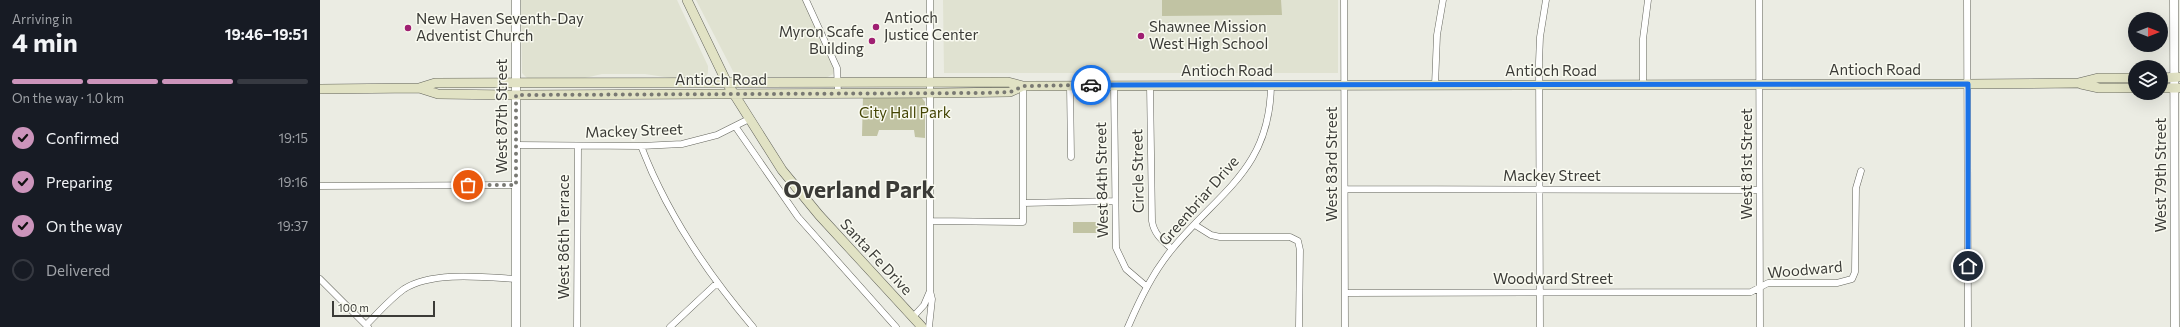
<!DOCTYPE html>
<html lang="en">
<head>
<meta charset="utf-8">
<style>
	:root { --surface:#171b24; --page:#20242c; --text:#f1f3f6; --muted:#9ea1a6; --line:#363941; --accent:#cc94bb }
	body { margin:0; font-family:Commissioner,sans-serif; background:var(--page); color:var(--text); height:100vh; display:flex; flex-direction:column; font-size:15px; white-space:nowrap }
	* { box-sizing:border-box; margin:0 }
	p { font-size:13px; color:var(--muted) }
	.icon { flex:none; width:22px; height:22px; fill:none; stroke:currentColor; stroke-width:2; stroke-linecap:round; stroke-linejoin:round }
	.map { position:relative; flex:1; overflow:hidden }
	.panel { display:flex; flex-direction:column; background:var(--surface); width:320px }
	.panel>* { flex:none }
	.needle { width:26px; rotate:90deg }
	.controls { position:absolute; left:1808px; top:12px; display:grid; gap:8px }
	.controls a { display:grid; place-items:center; width:40px; height:40px; border-radius:50%; background:var(--surface); box-shadow:0 4px 16px #0002; font-size:20px }
	.scale { position:absolute; left:12px; bottom:10px; width:103px; box-sizing:border-box; padding-left:4px; border:2px solid #3b3b37; border-top:0; font-size:11px; line-height:14px; white-space:nowrap; color:#3b3b37; -webkit-text-stroke:3px #f9faf0; paint-order:stroke }
	.pin { position:absolute; display:grid; place-items:center; width:34px; height:34px; color:#fff; margin:-17px; border:2px solid #fff; border-radius:50%; box-shadow:0 1px 4px #0007 }
	.courier { position:absolute; display:grid; place-items:center; width:40px; height:40px; margin:-20px; border:3px solid #1a73e8; border-radius:50%; background:#fff; color:#222; box-shadow:0 1px 5px #0007 }
	.summary em { font-style:normal; font-weight:700 }
	.summary div { display:flex; flex-direction:column-reverse }
	.summary { display:flex; align-items:center; justify-content:space-between; height:68px; padding:0 12px }
	h1 { font-size:26px; font-weight:700; line-height:30px }
	.bar { display:grid; grid-template-columns:repeat(4,1fr); gap:6px 4px; align-content:center; height:48px; padding:0 12px }
	.bar i { height:5px; border-radius:3px; background:var(--line) }
	.bar .current { background:var(--accent) }
	.bar p { grid-column:span 4 }
	ol { padding:0 12px; list-style:none }
	li { display:flex; align-items:center; gap:12px; height:44px }
	li p { margin-inline-start:auto }
	li .icon { padding:4px; border-radius:50%; background:var(--accent); color:#111; stroke-width:4 }
	li:last-child { color:var(--muted) }
	li i { width:22px; height:22px; border:2px solid var(--line); border-radius:50% }
	main { display:flex; flex:1; min-height:0 }
	.map>svg:first-child { display:block }
	.built { fill:#e0e2d1 }
	.green { fill:#c1c3a3 }
	.lines { fill:none; stroke-linecap:round; stroke-linejoin:round }
	.minor-casing { stroke:#63645c; stroke-width:7 }
	.tertiary-casing { stroke:#63645c; stroke-width:9 }
	.secondary-casing { stroke:#63645c; stroke-width:10 }
	.minor { stroke:#fff; stroke-width:6 }
	.tertiary { stroke:#fff; stroke-width:8 }
	.secondary { stroke:#e1e2c4; stroke-width:9 }
	.done { stroke:#797973; stroke-width:4; stroke-dasharray:0 7.2 }
	.route { stroke:#1a73e8; stroke-width:5 }
	.poi-dot { fill:#9f1f72; stroke:#f9faf0; stroke-width:1.5 }
	.labels { text-anchor:middle; stroke-width:3; stroke-linejoin:round; paint-order:stroke }
	.poi-label { font-size:15px; fill:#3b3b37; stroke:#f9faf0; text-anchor:start }
	.street-label { font-size:15px; fill:#3b3b37; stroke:#f9faf0 }
	.park-label { font-size:15px; fill:#434403; stroke:#f9faf0 }
	.town-label { font-size:23px; font-weight:bold; fill:#3b3b37; stroke:#f9faf0 }
</style>
</head>
<body>
<main>
<section class="panel">
<div class="summary"><div><h1>4 min</h1><p>Arriving in</p></div><em>19:46–19:51</em></div>
<div class="bar"><i class="current"></i><i class="current"></i><i class="current"></i><i></i><p>On the way · 1.0 km</p></div>
<ol>
<li><svg class="icon" aria-label="check" viewBox="0 0 24 24"><path d="M5 12l5 5 9-10"/></svg>Confirmed<p>19:15</p></li>
<li><svg class="icon" aria-label="check" viewBox="0 0 24 24"><path d="M5 12l5 5 9-10"/></svg>Preparing<p>19:16</p></li>
<li><svg class="icon" aria-label="check" viewBox="0 0 24 24"><path d="M5 12l5 5 9-10"/></svg>On the way<p>19:37</p></li>
<li><i></i>Delivered</li>
</ol>
</section>
<div class="map">
<svg width="1860" height="327" viewBox="0 0 1860 327">
	<rect width="100%" height="100%" fill="#ebece3"/>
	<path class="built" d="M201,0H357L388,66V73L386,76L379,78H351L325,74H282L265,78H207L202,73Z
		M376,0H484L513,66V74L506,78L416,77Z
		M623,0H1018V73H624Z"/>
	<path class="green" d="M842,0H961L962,15L842,16Z
		M543,96L602,98L605,102V138L595,137L594,130H559L557,136H542Z
		M753,222H778V233H753Z"/>
	<g class="lines">
		<defs>
			<path id="minor" d="M486,0L517,68L518,94
				M1024,0L1025,327
				M1439,0L1440,327
				M1647,0L1648,327
				M750,85L751,157
				M794,85L796,248L806,269L827,287
				M830,85L832,221C834,234 842,240 852,249
				M1115,85L1117,35L1123,0
				M1323,85V39L1328,0
				M415,126L478,217L576,327
				M196,145L321,146L362,144L397,135L429,119
				M321,146C347,214 386,272 433,327
				M0,186L196,185
				M1025,189L1439,190
				M703,203L795,201
				M611,221L703,222V86
				M875,225L891,235L900,237H970L978,241L980,250L979,327
				M0,279L48,327
				M1026,293L1431,292L1448,283H1517L1532,279L1535,272L1536,188L1541,171
				M593,317L604,305L610,291
				M46,325C58,313 70,299 84,289C112,271 164,277 196,279
				M257,327L258,146
				M350,327L396,284
				M609,327L612,299L610,291V0
				M808,327C820,299 833,272 853,248C900,191 950,169 951,85
				M1220,327L1219,62L1220,37L1226,0"/>
			<path id="tertiary" d="M196,0V327
				M1854,0L1855,327"/>
			<path id="secondary" d="M367,0L407,83L462,170L499,215L602,327
				M1841,78L1860,77
				M1761,84L1779,88H1815
				M99,88L118,94L196,95L621,93L690,92L703,86
				M1841,88H1860
				M0,89L99,88L115,83L688,82L703,86L1648,84L1758,83L1778,78H1815"/>
		</defs>
		<use href="#minor" class="minor-casing"/>
		<use href="#tertiary" class="tertiary-casing"/>
		<use href="#secondary" class="secondary-casing"/>
		<use href="#minor" class="minor"/>
		<use href="#tertiary" class="tertiary"/>
		<use href="#secondary" class="secondary"/>
	</g>
	<g class="lines">
		<path class="done" d="M148,185H196V95L663,93L690,92L704,86L771,85"/>
		<path class="route" d="M771,85L1648,84V266"/>
	</g>
	<g class="poi-dot">
		<circle cx="556" cy="27" r="4"/>
		<circle cx="88" cy="28" r="4"/>
		<circle cx="821" cy="36" r="4"/>
		<circle cx="552" cy="41" r="4"/>
	</g>
	<g class="labels">
		<g class="poi-label">
			<text x="564" y="23">Antioch<tspan x="564" dy="17">Justice Center</tspan></text>
			<text x="96" y="24">New Haven Seventh-Day<tspan x="96" dy="17">Adventist Church</tspan></text>
			<text x="829" y="32">Shawnee Mission<tspan x="829" dy="17">West High School</tspan></text>
			<text x="544" y="37" text-anchor="end">Myron Scafe<tspan x="544" dy="17">Building</tspan></text>
		</g>
		<g class="street-label">
			<text x="1555" y="75">Antioch Road</text>
			<text x="907" y="76">Antioch Road</text>
			<text x="1231" y="76">Antioch Road</text>
			<text x="401" y="85">Antioch Road</text>
			<text transform="translate(182 116) rotate(-90)" y="5">West 87th Street</text>
			<text transform="translate(314 131) rotate(-2)" y="5">Mackey Street</text>
			<text transform="translate(1012 164) rotate(-90)" y="5">West 83rd Street</text>
			<text transform="translate(1427 164) rotate(-90)" y="5">West 81st Street</text>
			<text transform="translate(818 171) rotate(-91)" y="5">Circle Street</text>
			<text transform="translate(1841 175) rotate(-90)" y="5">West 79th Street</text>
			<text x="1232" y="181">Mackey Street</text>
			<text transform="translate(782 180) rotate(-91)" y="5">West 84th Street</text>
			<text transform="translate(879 201) rotate(-49)" y="5">Greenbriar Drive</text>
			<text transform="translate(244 237) rotate(-90)" y="5">West 86th Terrace</text>
			<text transform="translate(556 257) rotate(47)" y="5">Santa Fe Drive</text>
			<text transform="translate(1485 270) rotate(-5)" y="5">Woodward</text>
			<text x="1233" y="284">Woodward Street</text>
		</g>
		<g class="park-label">
			<text x="585" y="118">City Hall Park</text>
		</g>
		<g class="town-label">
			<text x="539" y="198">Overland Park</text>
		</g>
	</g>
</svg>
<div class="controls">
<a><svg class="needle" viewBox="-14 -14 28 28"><path d="M0-13l5 13h-10z" fill="#e53935"/><path d="M0 13l5-13h-10z" fill="#9ea1a6"/></svg></a>
<a><svg class="icon" aria-label="layers" viewBox="0 0 24 24"><path d="M12 4l9 5-9 5-9-5zM3 14l9 5 9-5"/></svg></a>
</div>
<div class="scale">100 m</div>
<div class="pin" style="left:148px;top:185px;background:#ea580c"><svg class="icon" aria-label="bag" viewBox="0 0 24 24"><path d="M5 8h14l-1 12H6zM9 8a3 3 0 0 1 6 0"/></svg></div>
<div class="pin" style="left:1648px;top:266px;background:#1f2937"><svg class="icon" aria-label="home" viewBox="0 0 24 24"><path d="M3 11l9-7 9 7M6 9v11h12V9"/></svg></div>
<div class="courier" style="left:771px;top:85px"><svg class="icon" aria-label="car" viewBox="0 0 24 24"><path d="M5 17H2v-5l4-1 3-4h7l3 4 3 1v5h-3M9 17h6M6 11h13"/><circle cx="7" cy="17" r="2"/><circle cx="17" cy="17" r="2"/></svg></div>
</div>
</main>
</body>
</html>
